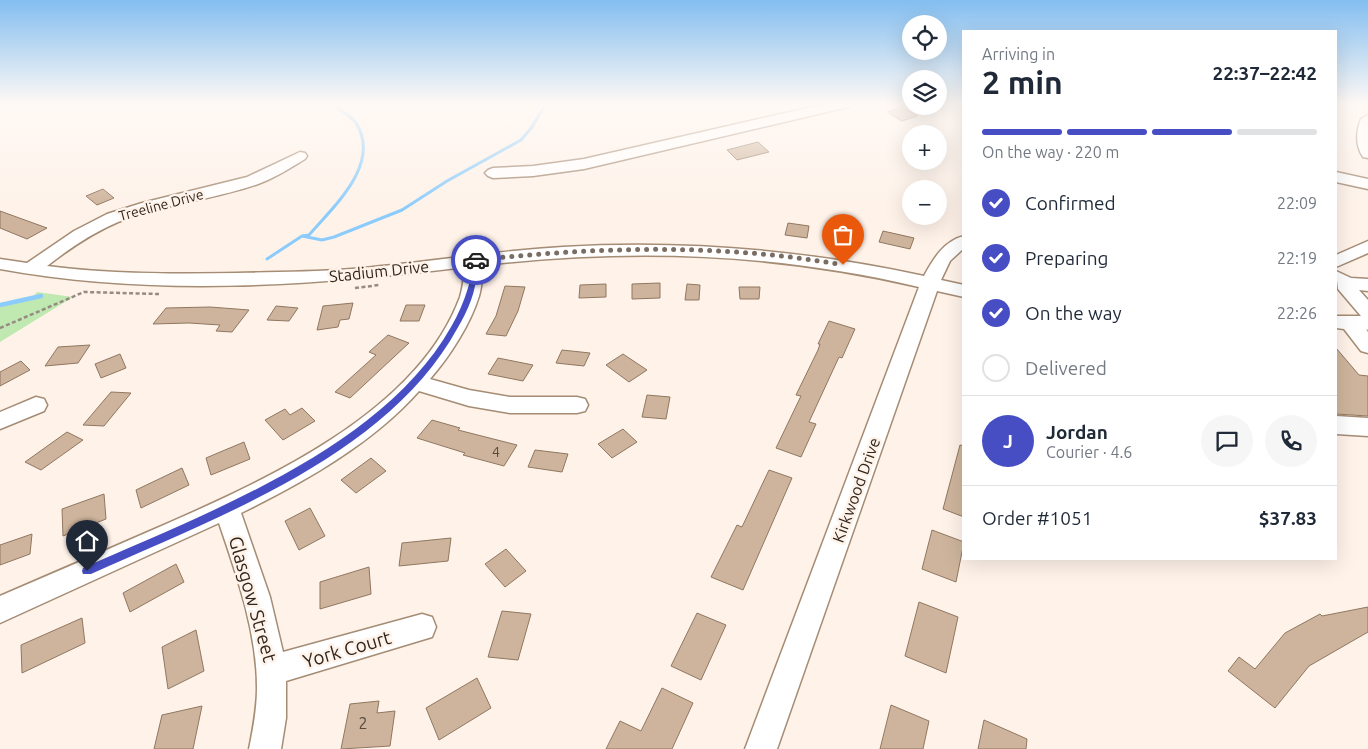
<!DOCTYPE html>
<html lang="en">
<head>
<meta charset="utf-8">
<style>
	:root { --surface:#fff; --page:#f6f6f7; --text:#1f2937; --muted:#747a83; --line:#e0e1e3; --accent:#474ec3 }
	body { margin:0; font-family:Ubuntu,sans-serif; background:var(--page); color:var(--text); height:100vh; display:flex; flex-direction:column; font-size:19px; white-space:nowrap }
	* { box-sizing:border-box; margin:0 }
	p { font-size:16px; color:var(--muted) }
	.icon { flex:none; width:28px; height:28px; fill:none; stroke:currentColor; stroke-width:2; stroke-linecap:round; stroke-linejoin:round }
	.map { position:relative; flex:1; overflow:hidden }
	.sheet { position:absolute; left:962px; top:30px; width:375px; height:530px; display:flex; flex-direction:column; background:var(--surface); border-radius:0px; box-shadow:0 5px 20px #0002 }
	.sheet>* { flex:none }
	.controls { position:absolute; left:902px; top:15px; display:grid; gap:10px }
	.controls a { display:grid; place-items:center; width:45px; height:45px; border-radius:50%; background:var(--surface); box-shadow:0 5px 20px #0002; font-size:25px }
	.pin { position:absolute; display:grid; place-items:center; width:42px; height:42px; color:#fff; margin:-51px -21px; border-radius:50% 50% 50% 0; rotate:-45deg; box-shadow:0 0 5px #0007 }
	.pin .icon { rotate:45deg }
	.courier { position:absolute; display:grid; place-items:center; width:50px; height:50px; margin:-25px; border:4px solid #474ec3; border-radius:50%; background:#fff; color:#222; box-shadow:0 1px 6px #0007 }
	.headline em { font-style:normal; font-weight:700 }
	.headline div { display:flex; flex-direction:column-reverse }
	.headline { display:flex; align-items:center; justify-content:space-between; height:85px; padding:0 20px }
	h1 { font-size:32px; font-weight:700; line-height:38px }
	.bar { display:grid; grid-template-columns:repeat(4,1fr); gap:8px 5px; align-content:center; height:60px; padding:0 20px }
	.bar i { height:6px; border-radius:4px; background:var(--line) }
	.bar .current { background:var(--accent) }
	.bar p { grid-column:span 4 }
	.line { display:flex; align-items:center; gap:12px; padding:0 20px; border-top:1px solid var(--line) }
	.line div { flex:1 }
	.round { display:grid; place-items:center; flex:none; width:52px; height:52px; border-radius:26px; background:var(--page) }
	ol { padding:0 20px; list-style:none }
	li { display:flex; align-items:center; gap:15px; height:55px }
	li p { margin-inline-start:auto }
	li .icon { padding:5px; border-radius:50%; background:var(--accent); color:#fff; stroke-width:4 }
	li:last-child { color:var(--muted) }
	li i { width:28px; height:28px; border:2px solid var(--line); border-radius:50% }
	.map>svg:first-child { display:block }
	.green { fill:#bfe9b0 }
	.lines { fill:none; stroke-linecap:round; stroke-linejoin:round }
	.stream-far1 { stroke:#8cccfc; stroke-width:3 }
	.stream { stroke:#8cccfc; stroke-width:4.5 }
	.building { fill:#ceb49c; stroke:#907761 }
	.minor-casing { stroke:#a58c75; stroke-width:3 }
	.path { stroke:#968b82; stroke-width:2.5; stroke-dasharray:4 2.5; stroke-linecap:butt }
	.minor { fill:#fff; fill-rule:evenodd }
	.route { fill:#474ec3 }
	.done { stroke:#796d64; stroke-width:5; stroke-dasharray:0 9 }
	.labels { text-anchor:middle; stroke-width:5; stroke-linejoin:round; paint-order:stroke }
	.far-street-label { font-size:14px; fill:#31261d; stroke:#fef2e9 }
	.number-label { font-size:14px; fill:#584a3d }
	.street-label { font-size:16px; fill:#31261d; stroke:#fef2e9 }
	.near-number-label { font-size:16px; fill:#584a3d }
	.near-street-label { font-size:19px; fill:#31261d; stroke:#fef2e9 }
</style>
</head>
<body>
<div class="map">
<svg width="1368" height="749" viewBox="0 0 1368 749">
	<rect width="100%" height="100%" fill="#fef2e9"/>
	<path class="green" d="M37,292L73,297L0,342V306L32,298Z"/>
	<g class="lines">
		<path class="stream-far1" d="M302,236L322,240L334,237L402,210L447,181L521,140L532,127L546,103
			M267,259L302,236L309,235C333,207 382,164 356,123C351,115 340,111 333,103"/>
		<path class="stream" d="M0,305L41,296"/>
	</g>
	<path class="building" d="M903,107L917,116L902,121L887,112Z
		M758,142L769,152L737,160L727,150Z
		M103,189L114,198L97,205L86,196Z
		M0,211L47,228L27,239L0,228Z
		M788,223L809,226L807,238L785,235Z
		M883,231L914,238L910,249L879,242Z
		M660,283V298L632,299V284Z
		M606,284V297L579,298L580,285Z
		M687,284L700,285L699,300H685Z
		M505,286L525,287L518,311L506,336L486,334L496,316Z
		M739,287H760L759,299H740Z
		M353,303L349,319L340,320L338,327L317,330L323,306Z
		M406,305H425L419,321H400Z
		M276,306L298,308L289,321L267,320Z
		M210,307L249,310L232,332L216,331L220,325L189,323L153,324L166,308Z
		M829,321L855,329L842,358L839,357L809,422L816,424L801,457L776,448L801,396L796,395L818,350L820,344H818Z
		M388,335L409,343L350,398L335,392L376,355L369,352Z
		M90,345L78,363L45,366L58,347Z
		M1336,348L1359,375L1368,376V416L1336,414Z
		M562,350L590,353L584,366L556,363Z
		M120,354L126,368L101,378L95,364Z
		M623,354L647,370L629,382L606,365Z
		M498,358L533,365L523,381L488,374Z
		M21,361L30,370L0,386V372Z
		M111,392L131,393L104,426L83,425Z
		M647,395L670,397L666,419L642,417Z
		M302,408L315,421L283,440L265,420L285,409L290,415Z
		M432,420L460,428L458,430L517,445L504,466L463,455L465,453L417,438Z
		M623,429L637,442L612,458L598,444Z
		M67,432L83,440L41,470L25,462Z
		M244,442L250,459L211,475L206,458Z
		M960,445L964,446V517L943,509Z
		M535,450L568,454L562,472L528,467Z
		M371,458L386,471L356,493L341,480Z
		M182,468L189,485L141,508L136,490Z
		M769,470L792,478L743,590L711,577L737,525L742,527Z
		M104,494L106,519L63,536L62,509Z
		M310,508L325,536L299,550L285,521Z
		M932,530L964,542L956,582L922,569Z
		M32,534L30,554L0,565V545Z
		M451,538L448,561L399,566L402,543Z
		M506,549L526,571L505,587L485,564Z
		M176,564L184,582L130,612L123,593Z
		M369,567L371,594L320,609V582Z
		M919,602L958,617L946,673L905,656Z
		M1368,607V632L1309,666L1275,708L1228,671L1239,657L1255,669L1285,633L1320,614L1322,616Z
		M502,611L531,614L518,660L488,657Z
		M697,613L726,625L701,680L671,666Z
		M82,618L85,643L22,673L21,645Z
		M196,630L204,671L168,689L162,647Z
		M477,678L491,708L439,740L426,708Z
		M662,688L693,703L672,749H606L620,721L641,731Z
		M379,701L377,713L395,711L390,746L341,749L350,704Z
		M891,705L929,721L923,749H880Z
		M202,706L193,749H154L162,715Z
		M984,720L1027,739L1026,749H978Z"/>
	<g class="lines">
		<defs>
			<path id="minor" d="M829,103H854L848,107L584,169L533,176L493,178L488,176L485,173L488,170L493,168L533,166L584,159Z
				M1368,115V158L1363,157C1355,145 1356,132 1361,119Z
				M300,152L305,153L307,156L305,159C290,168 275,178 258,184C212,200 163,204 118,222C92,233 69,249 47,266C109,274 173,274 237,273C275,272 314,272 352,269C423,263 492,251 563,247C685,240 805,250 924,276C933,259 944,241 964,236V248L950,261L941,280L964,285V297L937,291L777,749H745L919,287C774,253 632,248 484,265C482,275 482,286 479,296C470,325 450,356 430,379L469,390L510,397H577L585,399L588,405L585,411L577,413H510L469,406L419,391C372,444 304,482 241,513L270,597L283,652L422,614L432,617L436,627L432,637L422,640L286,681V718L281,749H249C253,729 257,709 257,688C257,632 237,576 219,523L0,623V596C52,574 104,551 157,528C262,482 417,414 460,297C463,287 464,277 465,267C312,286 153,297 0,269V259L27,263L74,231L107,214L142,203L247,177Z
				M1336,172L1368,179V189L1336,182Z
				M1368,241V253L1336,267V255Z
				M1336,271L1351,278L1368,279V291L1359,290L1368,300V330L1366,329L1368,332V353L1361,351L1344,329L1336,328V316H1361L1338,289Z
				M36,397L44,399L47,405L44,411L0,429V412Z
				M1336,416L1368,418V436L1336,434Z"/>
		</defs>
		<use href="#minor" class="minor-casing"/>
		<path class="path" d="M355,288L379,285
			M0,328L84,292L159,294"/>
		<use href="#minor" class="minor"/>
	</g>
	<linearGradient id="sky" x2="0" y2="1"><stop stop-color="#83bef0"/><stop offset="0.5" stop-color="#fff9f5"/><stop offset="1" stop-color="#fff9f5" stop-opacity="0"/></linearGradient>
	<rect width="1368" height="208" fill="url(#sky)"/>
	<path class="route" d="M473,259L479,260C478,269 477,278 475,286C471,306 460,324 450,341C376,460 213,519 91,574H83L82,571L83,568C206,513 382,449 451,327C458,315 464,301 468,288C471,279 470,268 473,259Z"/>
	<g class="lines">
		<path class="done" d="M476,260C597,247 722,243 843,265"/>
	</g>
	<g class="labels">
		<g class="far-street-label">
			<text transform="translate(161 205) rotate(-15)" y="5">Treeline Drive</text>
		</g>
		<g class="number-label">
			<text x="496" y="457">4</text>
		</g>
		<g class="street-label">
			<text transform="translate(379 271) rotate(-6)" y="6">Stadium Drive</text>
			<text transform="translate(856 490) rotate(-70)" y="6">Kirkwood Drive</text>
		</g>
		<g class="near-number-label">
			<text x="363" y="729">2</text>
		</g>
		<g class="near-street-label">
			<text transform="translate(253 599) rotate(74)" y="7">Glasgow Street</text>
			<text transform="translate(347 649) rotate(-16)" y="7">York Court</text>
		</g>
	</g>
</svg>
<div class="controls">
<a><svg class="icon" aria-label="locate" viewBox="0 0 24 24"><circle cx="12" cy="12" r="6"/><path d="M12 2v4M12 18v4M2 12h4M18 12h4"/></svg></a>
<a><svg class="icon" aria-label="layers" viewBox="0 0 24 24"><path d="M12 4l9 5-9 5-9-5zM3 14l9 5 9-5"/></svg></a>
<a>+</a>
<a>−</a>
</div>
<div class="pin" style="left:843px;top:265px;background:#ea580c"><svg class="icon" aria-label="bag" viewBox="0 0 24 24"><path d="M5 8h14l-1 12H6zM9 8a3 3 0 0 1 6 0"/></svg></div>
<div class="pin" style="left:87px;top:571px;background:#1f2937"><svg class="icon" aria-label="home" viewBox="0 0 24 24"><path d="M3 11l9-7 9 7M6 9v11h12V9"/></svg></div>
<div class="courier" style="left:476px;top:260px"><svg class="icon" aria-label="car" viewBox="0 0 24 24"><path d="M5 17H2v-5l4-1 3-4h7l3 4 3 1v5h-3M9 17h6M6 11h13"/><circle cx="7" cy="17" r="2"/><circle cx="17" cy="17" r="2"/></svg></div>
<section class="sheet">
<div class="headline"><div><h1>2 min</h1><p>Arriving in</p></div><em>22:37–22:42</em></div>
<div class="bar"><i class="current"></i><i class="current"></i><i class="current"></i><i></i><p>On the way · 220 m</p></div>
<ol>
<li><svg class="icon" aria-label="check" viewBox="0 0 24 24"><path d="M5 12l5 5 9-10"/></svg>Confirmed<p>22:09</p></li>
<li><svg class="icon" aria-label="check" viewBox="0 0 24 24"><path d="M5 12l5 5 9-10"/></svg>Preparing<p>22:19</p></li>
<li><svg class="icon" aria-label="check" viewBox="0 0 24 24"><path d="M5 12l5 5 9-10"/></svg>On the way<p>22:26</p></li>
<li><i></i>Delivered</li>
</ol>
<div class="line" style="height:90px"><b class="round" style="background:var(--accent);color:#fff">J</b><div><b>Jordan</b><p>Courier · 4.6</p></div><a class="round"><svg class="icon" aria-label="chat" viewBox="0 0 24 24"><path d="M4 5h16v11H9l-5 4z"/></svg></a><a class="round"><svg class="icon" aria-label="phone" viewBox="0 0 24 24"><path d="M5 4h4l2 5-3 2q2 4 5 5l2-3 5 2v4C11 20 4 13 5 4z"/></svg></a></div>
<div class="line" style="height:65px"><div>Order #1051</div><b>$37.83</b></div>
</section>
</div>
</body>
</html>
